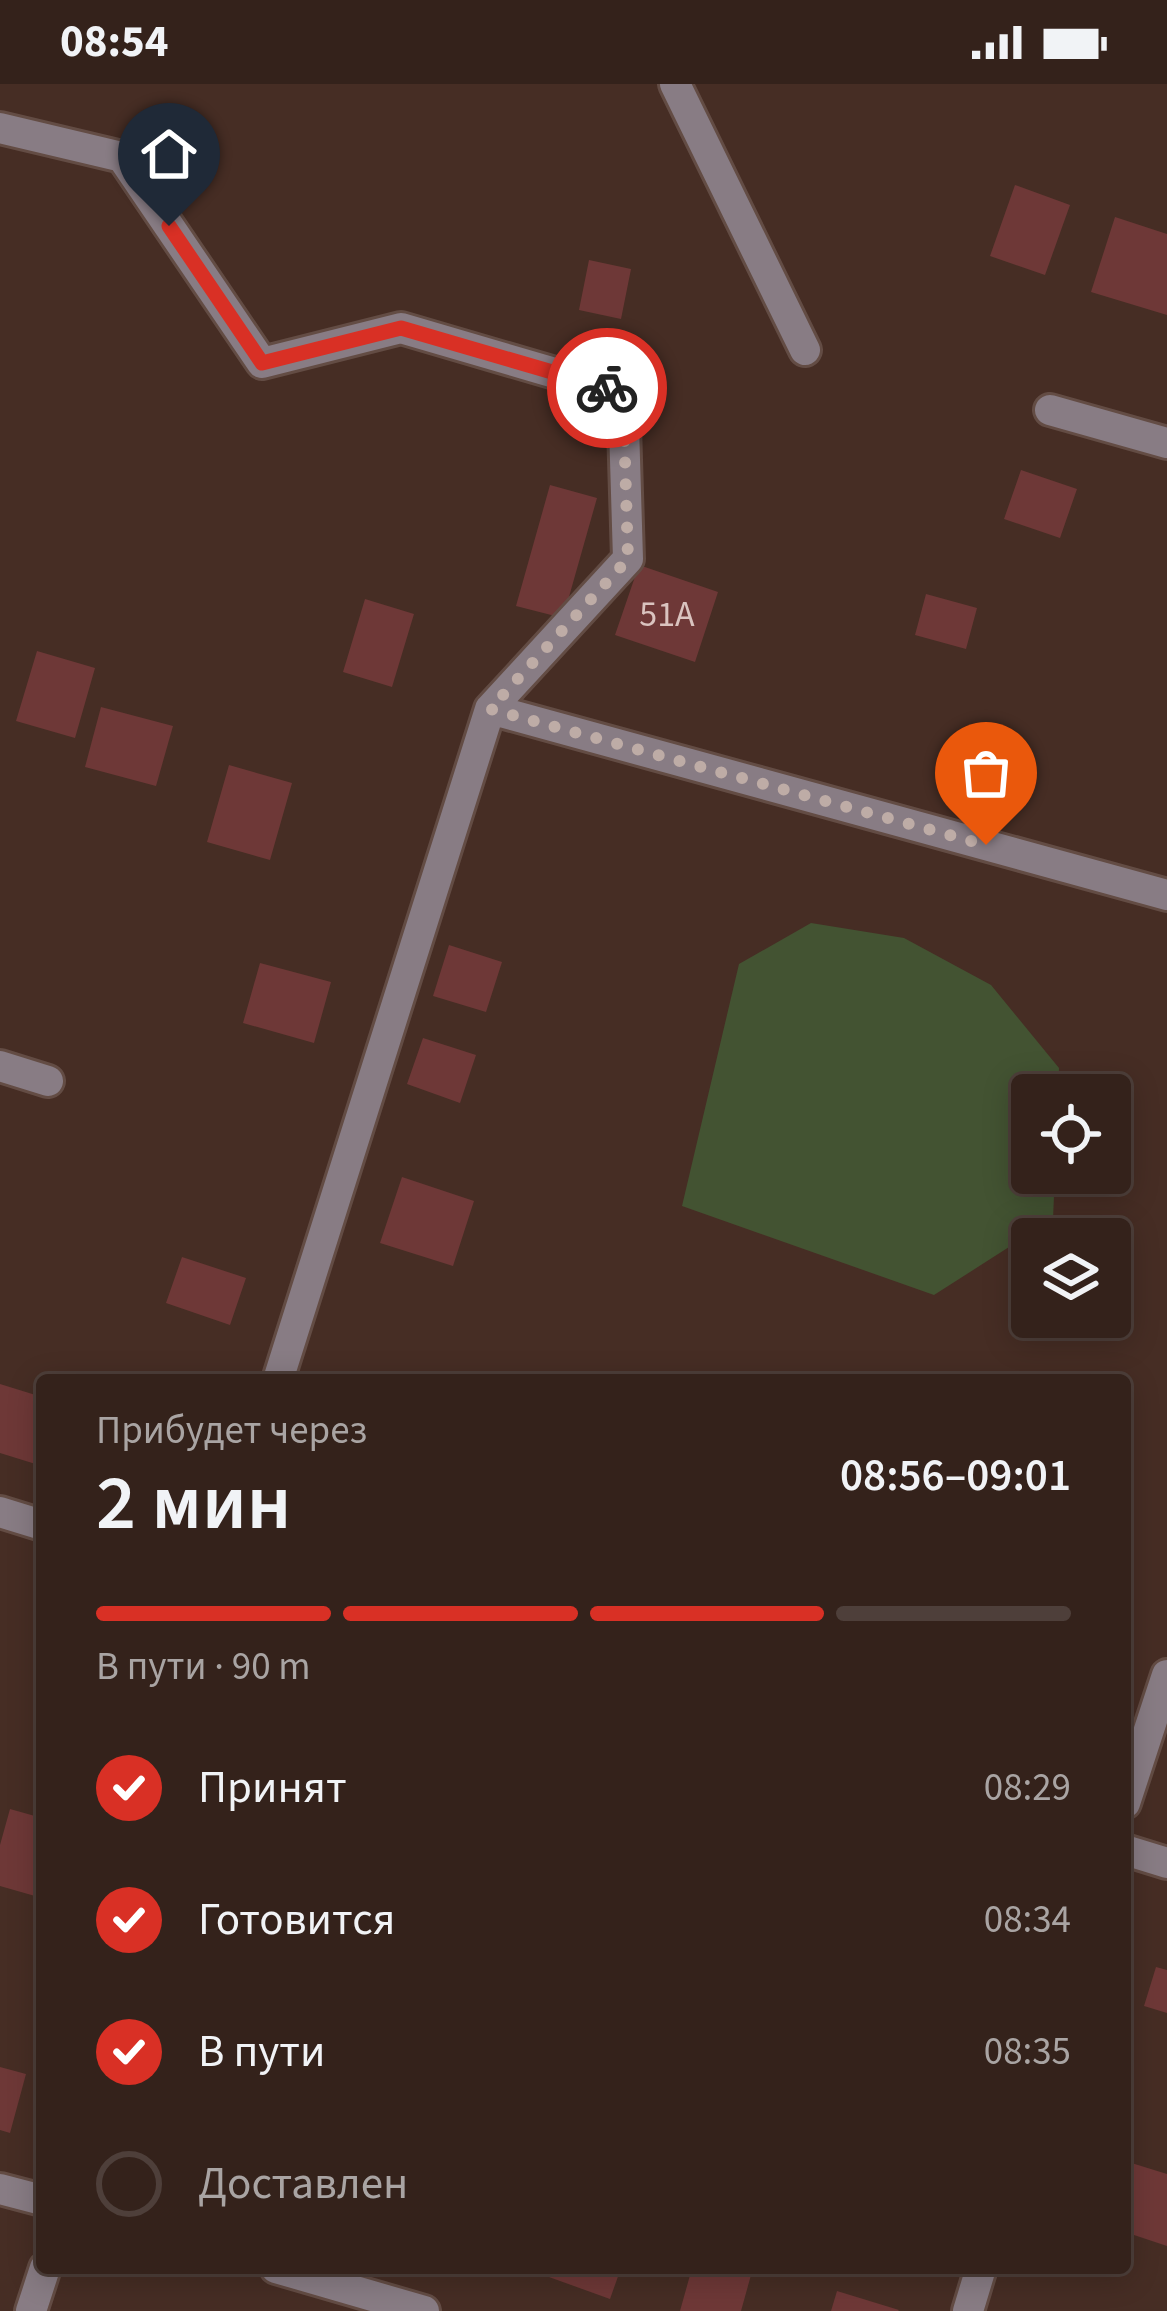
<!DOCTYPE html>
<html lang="ru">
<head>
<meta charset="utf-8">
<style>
	:root { --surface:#34221b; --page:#3f2f28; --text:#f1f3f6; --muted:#a9a4a3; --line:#4e3f3a; --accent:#d93025 }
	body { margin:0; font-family:"Source Sans 3",sans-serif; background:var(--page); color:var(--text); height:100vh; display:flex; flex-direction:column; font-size:45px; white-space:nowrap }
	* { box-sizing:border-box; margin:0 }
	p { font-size:39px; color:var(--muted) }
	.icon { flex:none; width:66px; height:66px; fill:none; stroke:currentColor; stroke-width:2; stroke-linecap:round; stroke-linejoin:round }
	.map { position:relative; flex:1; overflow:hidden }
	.panel { position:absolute; left:36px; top:1290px; width:1095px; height:900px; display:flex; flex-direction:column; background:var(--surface); border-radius:12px; box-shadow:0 6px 30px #0003,0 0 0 3px var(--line) }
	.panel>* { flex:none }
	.buttons { position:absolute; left:1011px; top:990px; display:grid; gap:24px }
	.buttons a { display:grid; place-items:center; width:120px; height:120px; border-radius:12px; background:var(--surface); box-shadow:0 6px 30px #0003,0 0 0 3px var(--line); font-size:60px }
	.pin { position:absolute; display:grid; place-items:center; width:102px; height:102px; color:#fff; margin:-123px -51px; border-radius:50% 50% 50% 0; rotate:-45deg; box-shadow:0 0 12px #0007 }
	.pin .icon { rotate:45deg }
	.courier { position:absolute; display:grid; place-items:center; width:120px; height:120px; margin:-60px; border:9px solid #d93025; border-radius:50%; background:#fff; color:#222; box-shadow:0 3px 15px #0007 }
	.head em { font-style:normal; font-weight:600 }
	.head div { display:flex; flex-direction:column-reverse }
	.head { display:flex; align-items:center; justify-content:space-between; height:204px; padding:0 60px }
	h1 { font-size:78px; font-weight:600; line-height:90px }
	.bar { display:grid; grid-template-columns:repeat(4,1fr); gap:18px 12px; align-content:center; height:144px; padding:0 60px }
	.bar i { height:15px; border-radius:9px; background:var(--line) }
	.bar .active { background:var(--accent) }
	.bar p { grid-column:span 4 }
	ol { padding:0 60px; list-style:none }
	li { display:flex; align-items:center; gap:36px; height:132px }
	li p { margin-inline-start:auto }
	li .icon { padding:12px; border-radius:50%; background:var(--accent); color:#fff; stroke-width:4 }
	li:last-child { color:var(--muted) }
	li i { width:66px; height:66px; border:6px solid var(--line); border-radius:50% }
	.status { display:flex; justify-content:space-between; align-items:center; height:84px; padding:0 60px; background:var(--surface); direction:ltr }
	.status svg { height:33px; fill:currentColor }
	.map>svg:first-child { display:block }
	.green { fill:#435332 }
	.building { fill:#6e3837 }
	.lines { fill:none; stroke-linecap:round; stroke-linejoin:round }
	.minor-casing { stroke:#634c44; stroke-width:36 }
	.minor { stroke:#887c84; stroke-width:30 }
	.done { stroke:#beaca6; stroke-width:12; stroke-dasharray:0 21.6 }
	.route { stroke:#d93025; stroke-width:15 }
	.labels { text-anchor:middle; stroke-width:9; stroke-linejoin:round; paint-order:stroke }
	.number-label { font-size:36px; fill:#dac3bf }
</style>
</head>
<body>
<div class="status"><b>08:54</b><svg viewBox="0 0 49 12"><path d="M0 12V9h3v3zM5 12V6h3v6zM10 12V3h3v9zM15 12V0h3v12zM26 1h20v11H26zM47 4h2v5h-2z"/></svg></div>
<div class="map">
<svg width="1167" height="2227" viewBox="0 0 1167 2227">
	<rect width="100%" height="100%" fill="#462d24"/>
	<path class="green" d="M811,839L904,854L991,901L1059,984L1058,1011H1032V1089H1055L1053,1135L934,1211L682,1122L739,880Z"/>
	<path class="building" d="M1015,101L1070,121L1045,191L990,172Z
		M1115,133L1167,150V231L1091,208Z
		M589,176L631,185L621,235L579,226Z
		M1021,386L1077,405L1060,454L1004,435Z
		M550,401L597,414L563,534L516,522Z
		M639,481L718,508L695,578L615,551Z
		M926,510L977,524L966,565L915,551Z
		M365,515L414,530L392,603L343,588Z
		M37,567L95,584L75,654L16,637Z
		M101,623L173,642L156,702L85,683Z
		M229,681L292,699L270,776L207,758Z
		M449,861L502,878L486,928L433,912Z
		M260,879L331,898L314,959L243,939Z
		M423,954L476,971L460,1019L407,1000Z
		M402,1093L474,1117L453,1182L380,1159Z
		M182,1173L246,1194L230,1241L166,1219Z
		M0,1300L42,1313V1382L0,1369Z
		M10,1725L42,1734V1814L0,1802V1761Z
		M1156,1883L1167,1886V1929L1144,1922Z
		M0,1983L26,1990L10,2049L0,2046Z
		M1125,2077L1167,2090V2162L1125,2148Z
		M524,2184H621L610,2215Z
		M692,2184L751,2191L741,2227H680Z
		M837,2207L899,2226L898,2227H831Z"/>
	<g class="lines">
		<defs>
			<path id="minor" d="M675,0L805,266
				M0,44L122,73L262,279L401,244L623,309L628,475L490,625
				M1050,326L1167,359
				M0,982L48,997
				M278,1296L490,625L1167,811
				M0,1428L42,1441
				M1125,1719L1167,1591
				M1125,1766L1167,1779
				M0,2105L42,2116
				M276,2184L424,2227
				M31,2227L45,2184
				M968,2227L981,2184"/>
		</defs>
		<use href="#minor" class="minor-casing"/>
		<use href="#minor" class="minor"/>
	</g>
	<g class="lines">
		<path class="done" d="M607,304L623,309L628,475L490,625L986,761"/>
		<path class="route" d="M169,142L262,279L401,244L607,304"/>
	</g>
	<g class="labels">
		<g class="number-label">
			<text x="667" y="542">51А</text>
		</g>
	</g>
</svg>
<div class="buttons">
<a><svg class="icon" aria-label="locate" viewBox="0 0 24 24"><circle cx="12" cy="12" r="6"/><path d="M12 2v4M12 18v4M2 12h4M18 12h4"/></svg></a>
<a><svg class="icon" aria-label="layers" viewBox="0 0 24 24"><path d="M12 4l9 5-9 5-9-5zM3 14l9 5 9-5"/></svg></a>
</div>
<div class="pin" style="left:986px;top:761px;background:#ea580c"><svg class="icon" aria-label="bag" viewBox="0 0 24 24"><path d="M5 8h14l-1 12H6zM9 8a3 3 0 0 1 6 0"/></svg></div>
<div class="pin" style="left:169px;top:142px;background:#1f2937"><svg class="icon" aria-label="home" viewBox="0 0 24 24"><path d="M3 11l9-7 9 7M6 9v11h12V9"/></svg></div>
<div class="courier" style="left:607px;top:304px"><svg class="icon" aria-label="bike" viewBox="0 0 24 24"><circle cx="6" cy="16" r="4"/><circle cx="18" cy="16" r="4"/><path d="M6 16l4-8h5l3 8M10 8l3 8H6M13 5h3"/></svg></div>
<section class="panel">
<div class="head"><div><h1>2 мин</h1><p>Прибудет через</p></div><em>08:56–09:01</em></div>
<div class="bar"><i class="active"></i><i class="active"></i><i class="active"></i><i></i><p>В пути · 90 m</p></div>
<ol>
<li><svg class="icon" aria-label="check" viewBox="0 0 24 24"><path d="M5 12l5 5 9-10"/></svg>Принят<p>08:29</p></li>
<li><svg class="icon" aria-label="check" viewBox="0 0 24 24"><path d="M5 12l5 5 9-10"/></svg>Готовится<p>08:34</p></li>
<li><svg class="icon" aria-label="check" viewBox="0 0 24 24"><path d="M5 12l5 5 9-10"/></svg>В пути<p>08:35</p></li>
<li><i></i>Доставлен</li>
</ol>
</section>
</div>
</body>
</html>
